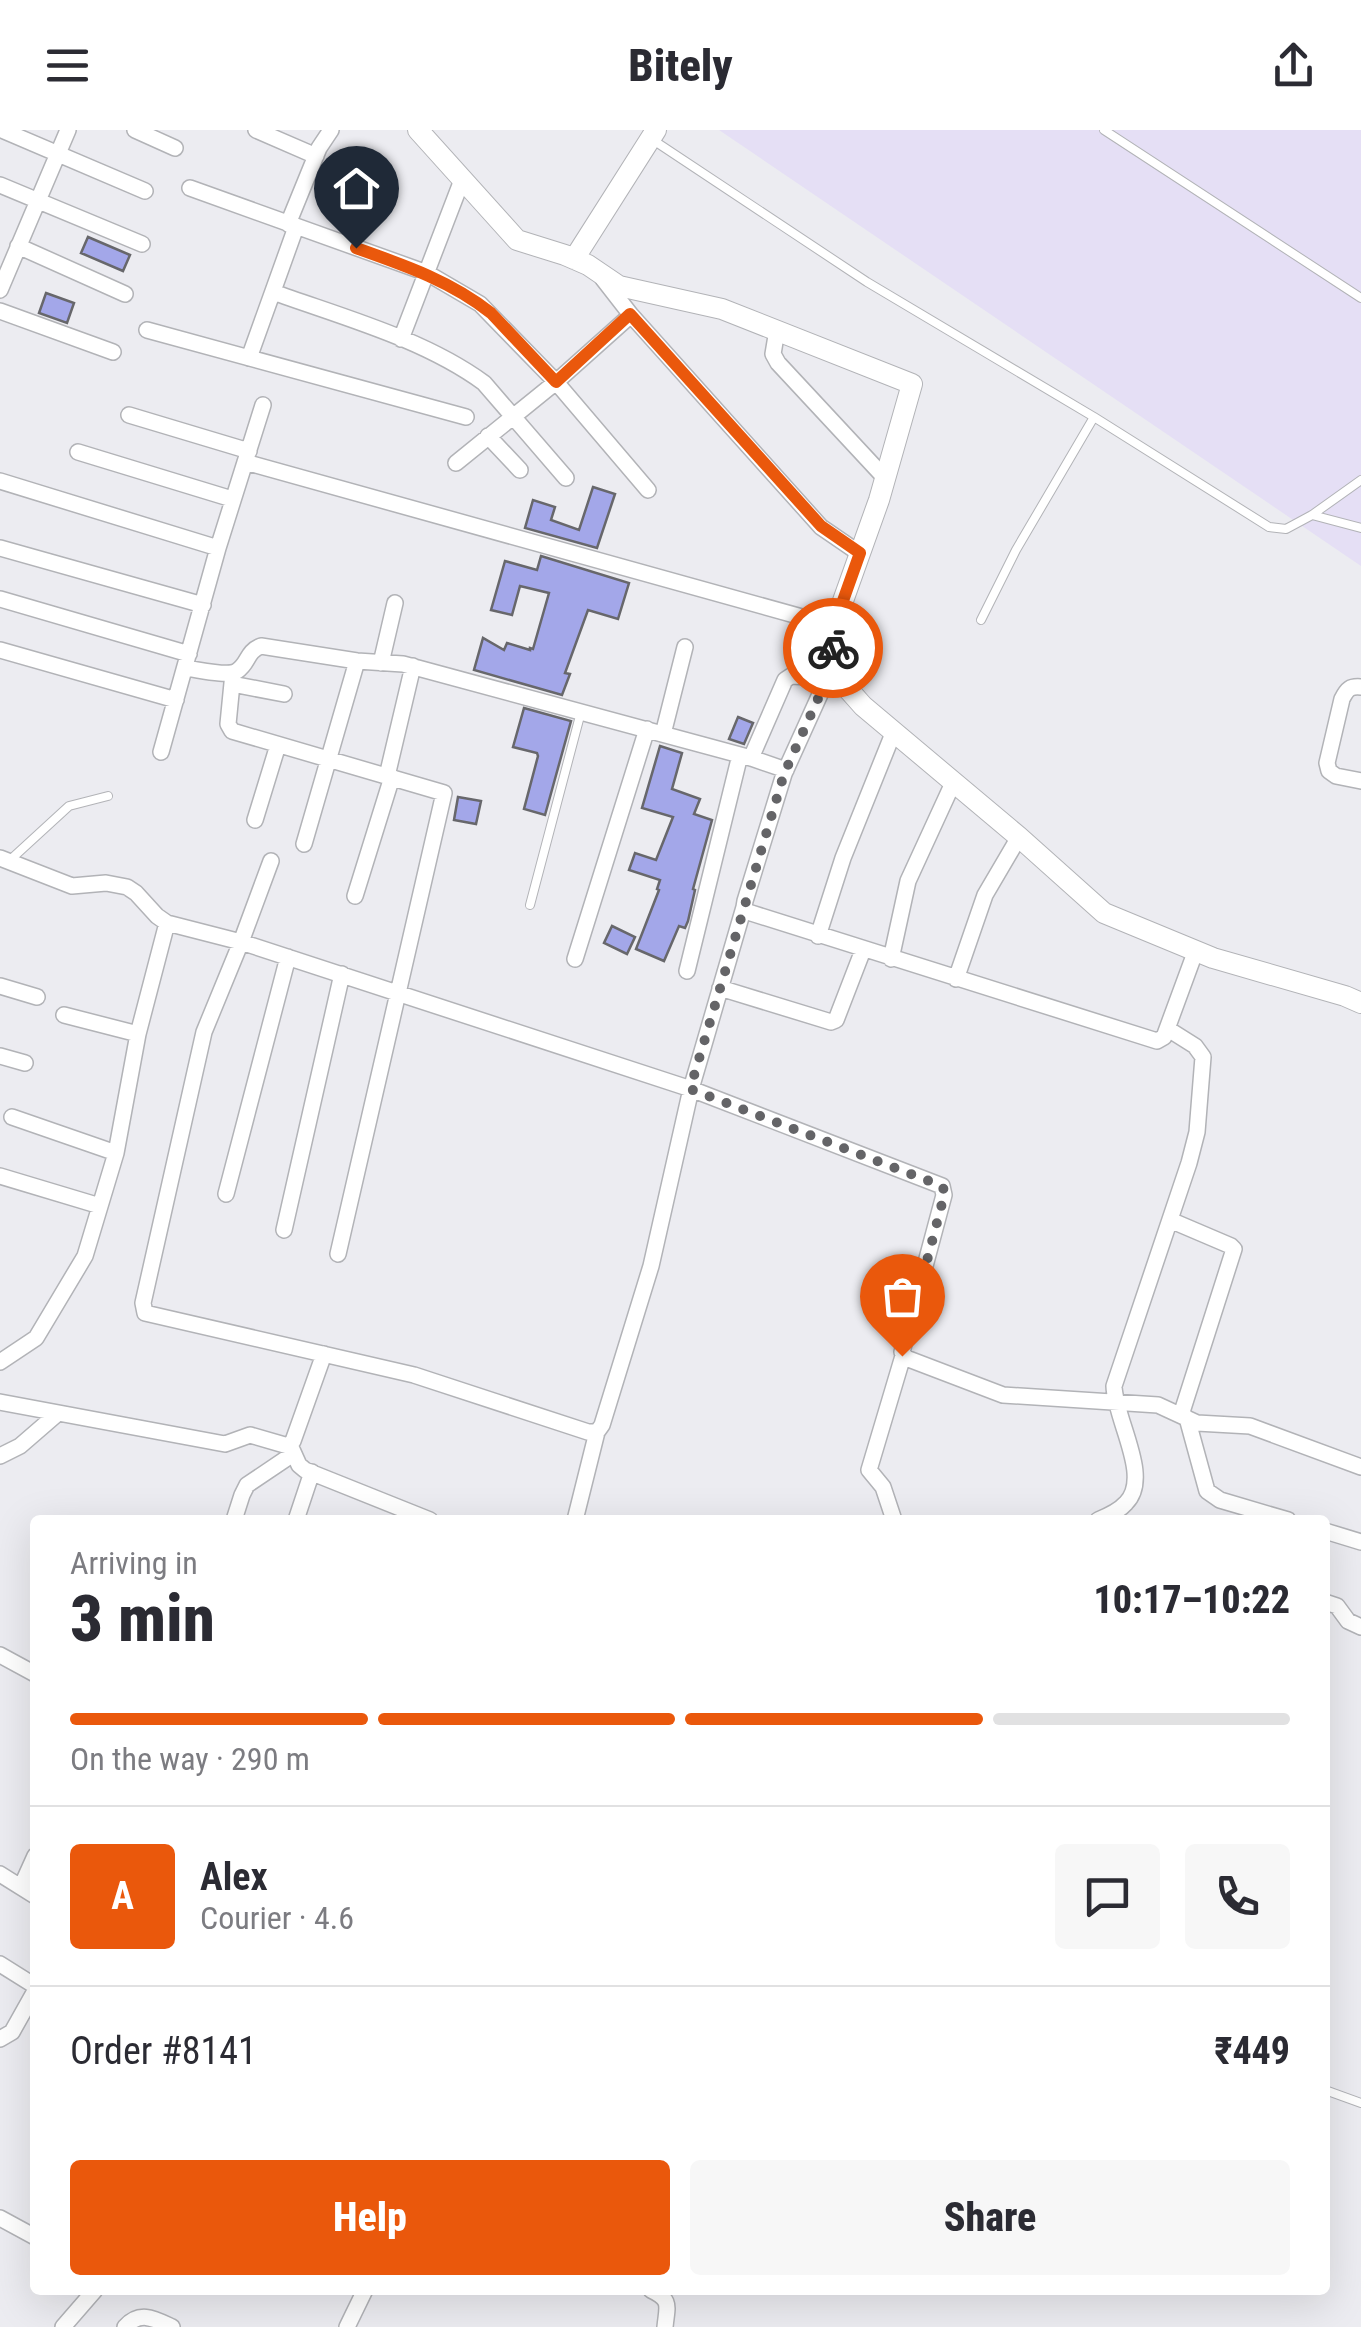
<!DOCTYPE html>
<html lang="en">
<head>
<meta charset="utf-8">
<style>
	:root { --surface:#fff; --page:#f7f7f7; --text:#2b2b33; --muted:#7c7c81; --line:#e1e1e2; --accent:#ea580c }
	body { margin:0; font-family:"Roboto Condensed",sans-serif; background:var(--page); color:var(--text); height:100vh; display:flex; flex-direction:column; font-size:38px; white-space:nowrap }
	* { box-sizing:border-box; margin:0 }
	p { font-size:32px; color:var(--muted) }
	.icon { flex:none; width:55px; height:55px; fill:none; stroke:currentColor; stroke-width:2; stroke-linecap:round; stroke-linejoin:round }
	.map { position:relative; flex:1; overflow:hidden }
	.details { position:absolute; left:30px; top:1385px; width:1300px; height:780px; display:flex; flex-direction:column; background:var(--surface); border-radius:10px; box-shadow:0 10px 40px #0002 }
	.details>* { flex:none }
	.pin { position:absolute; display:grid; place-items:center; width:85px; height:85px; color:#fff; margin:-102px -42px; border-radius:50% 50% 50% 0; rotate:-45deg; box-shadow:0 0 10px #0007 }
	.pin .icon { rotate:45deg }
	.courier { position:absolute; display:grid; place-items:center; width:100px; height:100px; margin:-50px; border:8px solid #ea580c; border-radius:50%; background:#fff; color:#222; box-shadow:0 2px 12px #0007 }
	.head em { font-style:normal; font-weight:800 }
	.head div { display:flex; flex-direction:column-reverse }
	.head { display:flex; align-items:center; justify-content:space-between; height:170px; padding:0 40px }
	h1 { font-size:65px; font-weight:800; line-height:75px }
	.bar { display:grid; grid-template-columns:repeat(4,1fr); gap:15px 10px; align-content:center; height:120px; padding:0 40px }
	.bar i { height:12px; border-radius:8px; background:var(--line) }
	.bar .active { background:var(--accent) }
	.bar p { grid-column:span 4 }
	.line { display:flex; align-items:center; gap:25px; padding:0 40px; border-top:2px solid var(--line) }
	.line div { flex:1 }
	.round { display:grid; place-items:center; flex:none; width:105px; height:105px; border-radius:10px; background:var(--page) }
	.action { display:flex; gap:20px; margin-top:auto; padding:20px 40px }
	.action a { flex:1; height:115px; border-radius:10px; background:var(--accent); color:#fff; font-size:40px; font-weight:800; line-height:115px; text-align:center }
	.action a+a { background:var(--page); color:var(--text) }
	header { display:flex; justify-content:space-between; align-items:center; height:130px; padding:0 40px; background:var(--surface); font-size:45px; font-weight:800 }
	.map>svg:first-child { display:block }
	.industrial { fill:#e5dff5 }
	.building { fill:#a3a7e9; stroke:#67676b; stroke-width:2.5 }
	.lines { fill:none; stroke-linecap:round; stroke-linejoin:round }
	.service-casing { stroke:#b2b3b7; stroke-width:10 }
	.minor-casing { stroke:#b2b3b7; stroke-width:18 }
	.tertiary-casing { stroke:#b2b3b7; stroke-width:22 }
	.service { stroke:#fff; stroke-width:8 }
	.minor { stroke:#fff; stroke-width:15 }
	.tertiary { stroke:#fff; stroke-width:20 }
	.done { stroke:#646467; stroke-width:10; stroke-dasharray:0 18 }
	.route { stroke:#ea580c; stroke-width:12 }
</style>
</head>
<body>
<header><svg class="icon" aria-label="menu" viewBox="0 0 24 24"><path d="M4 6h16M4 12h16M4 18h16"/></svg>Bitely<svg class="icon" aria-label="share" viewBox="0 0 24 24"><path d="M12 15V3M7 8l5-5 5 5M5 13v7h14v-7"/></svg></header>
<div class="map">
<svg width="1361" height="2197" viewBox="0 0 1361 2197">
	<rect width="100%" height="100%" fill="#ececf1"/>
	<path class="industrial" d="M719,0H1361V436Z"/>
	<path class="building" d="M88,107L130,125L123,141L81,123Z
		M46,163L74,173L67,193L39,183Z
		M593,357L615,364L597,418L525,398L533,370L555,377L551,390L579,400Z
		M541,426L629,453L618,489L588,480L565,543L570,544L562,565L474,540L483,508L504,520L507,513L530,520V518L533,519L549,463L520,456L512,485L491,480L505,431L537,440Z
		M524,578L571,591L545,685L524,679L538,626L537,623L513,617Z
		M738,587L753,593L744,614L729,609Z
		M660,616L682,623L672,659L700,669L694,684L712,690L693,759L695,760L688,791L685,798L679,796L664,831L636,819L659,760L657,759L660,750L629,740L635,723L656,730L673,687L642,678Z
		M458,667L481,671L476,694L454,690Z
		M612,796L635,807L627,824L604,813Z"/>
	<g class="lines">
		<defs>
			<path id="service" d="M1104,0L1361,168
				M653,10L867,152L1094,287L1269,397L1286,399L1312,385L1361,350
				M1312,385L1361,398
				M981,490L1016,420L1094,287
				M9,731L69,676L108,666
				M530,775L581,582
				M1325,1960L1361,1973"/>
			<path id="minor" d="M2,0L145,61
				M135,0L175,18
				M256,0L316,26
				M0,55L142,114
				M190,58L427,143L480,174L556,252L648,360
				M288,94L319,18L331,0
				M18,116L125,164
				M603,149L631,185L821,397L859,423
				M0,160L68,0
				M273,162C342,187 424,209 484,253L566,348
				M0,181L113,222
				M147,200L466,287
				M777,200L773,224L778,233L885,348
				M401,209L462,50
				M249,228L296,97
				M129,285L249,321
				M488,306L520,340
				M78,322L232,369
				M245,332L834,496
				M456,333L556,252L631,185
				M0,351L218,418
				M0,418L203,475
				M0,469L189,524
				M0,520L176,570
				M381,533L395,473
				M185,538C196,539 228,547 237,541C249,533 246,522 261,516L357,531L403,534L751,628L786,640
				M831,540L784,644L745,771L744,777L748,782L1157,911L1164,907L1196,820
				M233,543L228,594L232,601L444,663L338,1124
				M232,554L284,564
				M1361,557C1350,556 1347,559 1342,569L1327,633L1329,641L1336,646L1361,651
				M663,604L685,517
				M161,622L218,418L263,275
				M751,628L785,550L791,546L827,548
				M387,646L413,536
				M255,690L278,615
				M304,714L357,531
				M0,728L72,756L106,753L127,757L136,763L157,786L167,793L241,812L691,959L942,1056L944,1065L902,1222L906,1228L1003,1265L1158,1275L1197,1293L1250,1296L1361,1337
				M271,731L241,812L204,902L143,1173L145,1183L414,1245L588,1302H597L602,1295L651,1136L691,959L744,777
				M355,766L392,647
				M818,806L843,728L894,601
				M575,829L647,599
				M891,829L908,751L953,653
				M687,841L740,625
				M956,849L985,765L1019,707
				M0,856L37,867
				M720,858L831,892L836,890L863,820
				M64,885L138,904
				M0,926L25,933
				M12,987L116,1023
				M0,1046L100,1076
				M226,1064L288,827
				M1170,1090L1231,1116L1234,1119L1181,1285
				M284,1100L342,844
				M0,1232L36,1208L85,1126L116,1023L138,904L167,793
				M0,1272L225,1314L250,1305L288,1316L293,1311L324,1224
				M1187,1288L1207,1361L1220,1370L1288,1390
				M290,1315L299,1335L305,1340L430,1390
				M0,1326L20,1316L57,1284
				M234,1390L242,1365L247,1355L293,1324
				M296,1390L312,1342
				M575,1390L597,1302
				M894,1390L883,1357L869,1340L903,1226
				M1098,1390C1108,1386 1119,1381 1126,1373C1152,1347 1115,1290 1114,1256L1189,1033L1197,1002L1203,927L1195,916L1168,899
				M1325,1401L1361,1412
				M1325,1472L1337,1476L1348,1491L1361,1497
				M0,1525L35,1544
				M0,1744L35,1766
				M21,1757L35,1726
				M0,1834L35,1856
				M0,1909L12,1902L35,1861
				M0,2088L35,2107
				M651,2160C672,2170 667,2176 665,2197
				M63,2197L95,2160
				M125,2197C140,2180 155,2189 172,2197
				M347,2197L365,2160"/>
			<path id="tertiary" d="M418,0L517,110L565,125L588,135L619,156L722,179L912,254L879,370L834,496L831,540L863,576L1019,707L1104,783L1213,828L1345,866L1361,873
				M574,129L656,0"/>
		</defs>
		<use href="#service" class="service-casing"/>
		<use href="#minor" class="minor-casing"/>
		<use href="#tertiary" class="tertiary-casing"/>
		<use href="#service" class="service"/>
		<use href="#minor" class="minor"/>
		<use href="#tertiary" class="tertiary"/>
	</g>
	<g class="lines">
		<path class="done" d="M833,518L831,540L784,644L690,959L942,1056L945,1062L902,1226"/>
		<path class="route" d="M356,118C404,135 451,151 491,183L556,252L630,184L821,396L860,423L834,496L833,518"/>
	</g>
</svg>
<div class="pin" style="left:902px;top:1226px;background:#ea580c"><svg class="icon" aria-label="bag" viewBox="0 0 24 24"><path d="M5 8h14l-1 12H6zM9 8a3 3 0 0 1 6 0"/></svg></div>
<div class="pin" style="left:356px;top:118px;background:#1f2937"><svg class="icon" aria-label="home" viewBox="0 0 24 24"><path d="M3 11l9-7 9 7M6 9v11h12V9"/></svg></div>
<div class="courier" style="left:833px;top:518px"><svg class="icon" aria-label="bike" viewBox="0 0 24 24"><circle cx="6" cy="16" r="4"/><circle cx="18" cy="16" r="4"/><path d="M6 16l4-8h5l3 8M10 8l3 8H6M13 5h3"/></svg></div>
<section class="details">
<div class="head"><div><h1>3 min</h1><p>Arriving in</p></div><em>10:17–10:22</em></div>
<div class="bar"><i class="active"></i><i class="active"></i><i class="active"></i><i></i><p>On the way · 290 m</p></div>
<div class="line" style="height:180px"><b class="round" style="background:var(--accent);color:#fff">A</b><div><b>Alex</b><p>Courier · 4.6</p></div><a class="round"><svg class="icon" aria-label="chat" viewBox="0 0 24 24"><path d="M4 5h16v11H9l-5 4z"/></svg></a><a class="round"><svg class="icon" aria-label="phone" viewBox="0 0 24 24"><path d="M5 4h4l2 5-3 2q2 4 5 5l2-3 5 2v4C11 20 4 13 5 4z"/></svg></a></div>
<div class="line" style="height:130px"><div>Order #8141</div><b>₹449</b></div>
<div class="action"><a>Help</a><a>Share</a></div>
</section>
</div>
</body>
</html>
